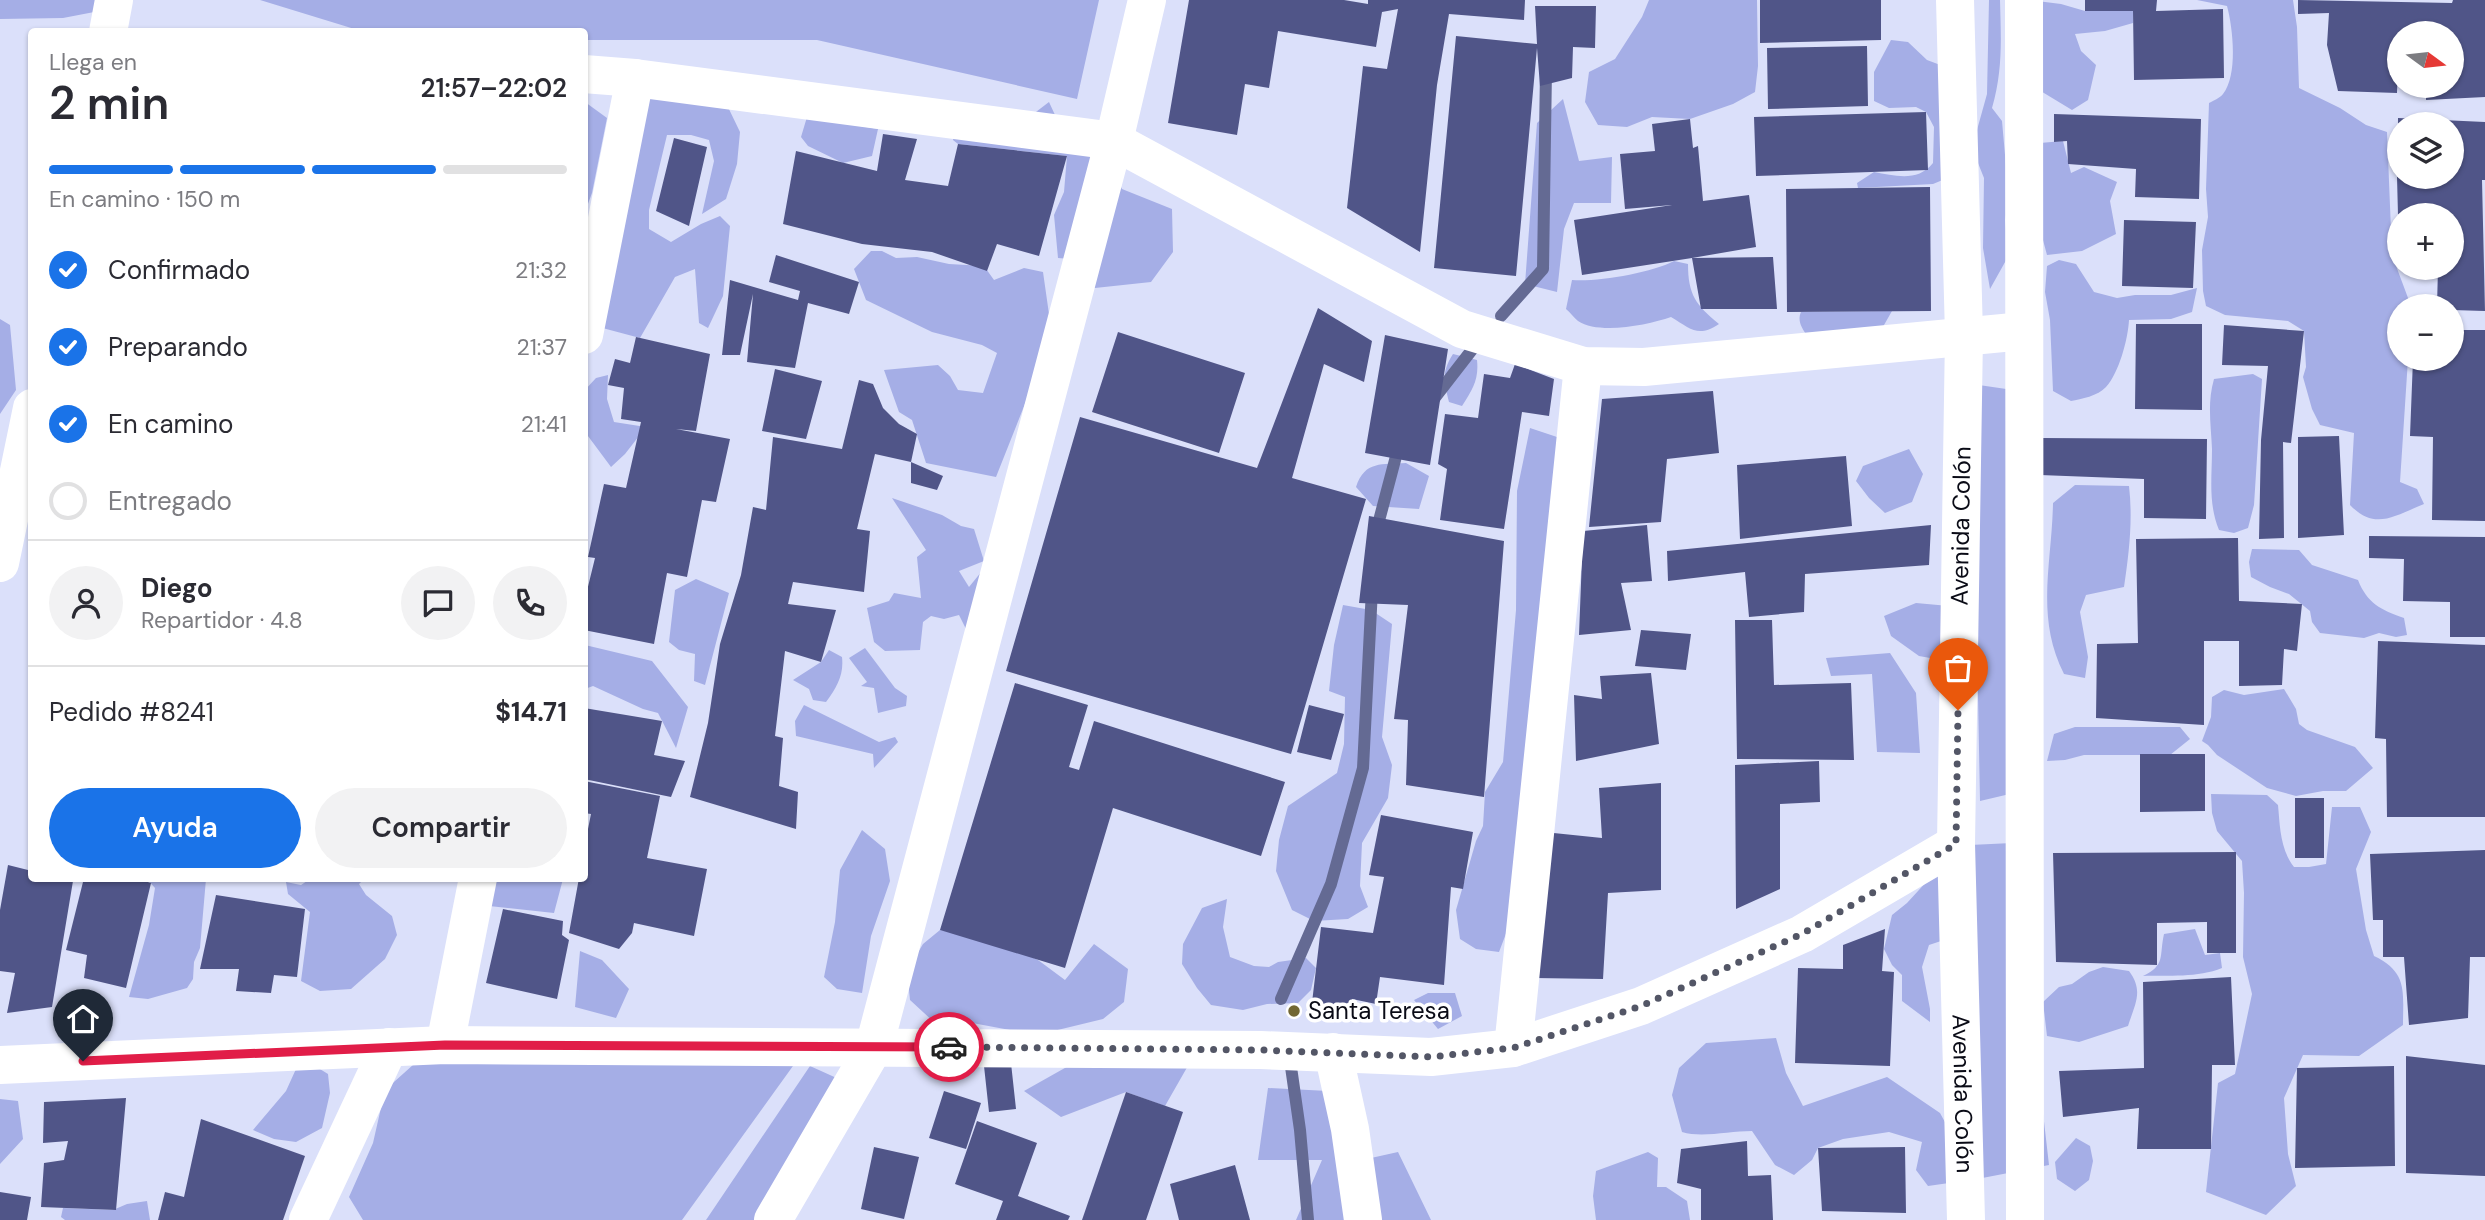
<!DOCTYPE html>
<html lang="es">
<head>
<meta charset="utf-8">
<style>
	:root { --surface:#fff; --page:#f2f2f3; --text:#2b2b33; --muted:#7c7c81; --line:#e1e1e2; --accent:#1a73e8 }
	body { margin:0; font-family:"DM Sans",sans-serif; background:var(--page); color:var(--text); height:100vh; display:flex; flex-direction:column; font-size:26px; white-space:nowrap }
	* { box-sizing:border-box; margin:0 }
	p { font-size:23px; color:var(--muted) }
	.icon { flex:none; width:38px; height:38px; fill:none; stroke:currentColor; stroke-width:2; stroke-linecap:round; stroke-linejoin:round }
	.map { position:relative; flex:1; overflow:hidden }
	.side { position:absolute; left:28px; top:28px; width:560px; height:854px; display:flex; flex-direction:column; background:var(--surface); border-radius:7px; box-shadow:0 2px 5px #0004 }
	.side>* { flex:none }
	.needle { width:46px; rotate:105deg }
	.tools { position:absolute; left:2387px; top:21px; display:grid; gap:14px }
	.tools a { display:grid; place-items:center; width:77px; height:77px; border-radius:50%; background:var(--surface); box-shadow:0 2px 5px #0004; font-size:35px }
	.pin { position:absolute; display:grid; place-items:center; width:60px; height:60px; color:#fff; margin:-72px -30px; border-radius:50% 50% 50% 0; rotate:-45deg; box-shadow:0 0 7px #0007 }
	.pin .icon { rotate:45deg }
	.courier { position:absolute; display:grid; place-items:center; width:70px; height:70px; margin:-35px; border:5px solid #e11d48; border-radius:50%; background:#fff; color:#222; box-shadow:0 2px 9px #0007 }
	.summary em { font-style:normal; font-weight:600 }
	.summary div { display:flex; flex-direction:column-reverse }
	.summary { display:flex; align-items:center; justify-content:space-between; height:119px; padding:0 21px }
	h1 { font-size:46px; font-weight:600; line-height:52px }
	.bar { display:grid; grid-template-columns:repeat(4,1fr); gap:10px 7px; align-content:center; height:84px; padding:0 21px }
	.bar i { height:9px; border-radius:5px; background:var(--line) }
	.bar .current { background:var(--accent) }
	.bar p { grid-column:span 4 }
	.line { display:flex; align-items:center; gap:18px; padding:0 21px; border-top:2px solid var(--line) }
	.line div { flex:1 }
	.round { display:grid; place-items:center; flex:none; width:74px; height:74px; border-radius:37px; background:var(--page) }
	ol { padding:0 21px; list-style:none }
	li { display:flex; align-items:center; gap:21px; height:77px }
	li p { margin-inline-start:auto }
	li .icon { padding:7px; border-radius:50%; background:var(--accent); color:#fff; stroke-width:4 }
	li:last-child { color:var(--muted) }
	li i { width:38px; height:38px; border:4px solid var(--line); border-radius:50% }
	.cta { display:flex; gap:14px; margin-top:auto; padding:14px 21px }
	.cta a { flex:1; height:80px; border-radius:42px; background:var(--accent); color:#fff; font-size:28px; font-weight:600; line-height:80px; text-align:center }
	.cta a+a { background:var(--page); color:var(--text) }
	.map>svg:first-child { display:block }
	.forest { fill:#a5aee6 }
	.lines { fill:none; stroke-linecap:round; stroke-linejoin:round }
	.stream { stroke:#646a93; stroke-width:12 }
	.building { fill:#505588 }
	.street { stroke:#fff; stroke-width:38 }
	.done { stroke:#535666; stroke-width:7; stroke-dasharray:0 12.6 }
	.route { stroke:#e11d48; stroke-width:9 }
	.poi-dot { fill:#716633; stroke:#fff; stroke-width:2.5 }
	.labels { text-anchor:middle; stroke-width:7; stroke-linejoin:round; paint-order:stroke }
	.street-label { font-size:24px; fill:#0a0b16; stroke:#fff }
	.poi-label { font-size:24px; fill:#0a0b16; stroke:#fff; text-anchor:start }
</style>
</head>
<body>
<div class="map">
<svg width="2485" height="1220" viewBox="0 0 2485 1220">
	<rect width="100%" height="100%" fill="#dbe0fa"/>
	<path class="forest" d="M0,0H118L115,8L63,18L0,19Z
		M260,0H1099L1077,99L817,40H585L584,32L361,31Z
		M1649,0H1757L1758,66L1755,92L1733,104L1690,119L1652,117L1627,127L1598,125L1585,102L1589,72L1615,59L1642,17Z
		M1989,0H2000C2001,39 2003,70 1992,108L2002,121L2009,200L2005,220L2009,255L1990,289L1983,248L1984,178L1972,148L1987,94Z
		M2197,0H2293L2297,27L2299,88L2340,108L2366,125L2387,132L2392,255L2411,306H2399V359H2408L2400,482L2417,489L2424,504C2394,516 2375,531 2350,505L2354,433L2320,425L2312,409L2303,377L2306,367L2304,331L2288,321L2225,315L2206,306L2203,291L2202,250L2208,217L2206,189L2209,103C2213,101 2220,98 2223,94C2238,75 2233,28 2227,6Z
		M2037,1L2061,4L2085,11H2133V23L2105,31L2075,34L2081,51L2096,65L2088,100L2072,110L2039,90Z
		M1891,40L1908,42L1927,60L1943,66L1945,179L1933,184L1858,188L1857,183L1874,172C1896,176 1918,182 1933,163L1934,127L1926,112L1916,107L1889,108L1874,101V72Z
		M646,96L727,105L740,132L737,164L726,199L702,214L714,161L709,140L691,135H667L649,210V229L671,242L701,224L720,216L730,226L723,296L708,328L699,323L695,269L675,277L640,338L595,326Z
		M1563,99L1579,161L1612,157L1611,203H1574L1564,229L1557,292L1525,284L1537,123Z
		M585,102L607,118L592,193L585,212Z
		M1049,102L1061,128L1109,160L1122,189L1172,209L1173,252L1151,282L1095,288L1077,279L1082,260L1058,258L1054,215L1064,192L1067,156L958,144L953,140L957,124L1028,118Z
		M807,117L878,129L872,156L843,163L808,146L801,137Z
		M2063,141L2071,173L2084,167L2117,182L2110,201L2116,234L2082,251L2047,255L2040,229V143Z
		M871,251H882L896,258L917,257L949,264L984,266L994,280L1024,268L1043,272L1050,321L1032,386L996,477L926,463L912,420L899,412L884,370L938,365L950,376L958,390L983,393L997,353L982,345L932,332L866,300L854,269Z
		M2059,260L2076,264L2094,292L2117,298L2135,295H2171L2197,288L2192,312L2171,319L2129,320C2128,339 2119,373 2106,387C2098,396 2081,399 2071,401L2053,391L2050,320L2045,292L2047,266Z
		M1674,261L1688,264C1688,295 1696,305 1719,324C1698,338 1691,329 1671,317C1648,325 1599,335 1578,321C1574,318 1570,312 1566,309L1572,280C1598,282 1651,273 1674,261Z
		M1892,311L1880,332L1807,336C1802,328 1797,321 1801,312Z
		M0,319L10,325L16,390L0,414Z
		M1453,354L1477,360C1479,379 1473,389 1462,406L1449,402C1444,381 1441,373 1453,354Z
		M2253,374L2262,379L2254,505L2248,528L2234,533L2219,530C2208,503 2212,478 2212,449C2211,425 2207,403 2214,379Z
		M608,375L607,399L614,422L646,427L625,454L611,467L585,432L584,391L596,378Z
		M1972,384L2013,390L2014,793L1980,801Z
		M1530,428L1566,440L1515,910L1499,952L1476,949L1460,939L1456,910L1476,841L1483,826L1485,792L1503,762L1516,610L1517,491Z
		M1909,449L1923,474L1912,502L1885,513L1869,498L1856,481L1863,466Z
		M1406,463L1429,476L1419,509L1373,506L1356,487C1365,460 1382,465 1406,463Z
		M2075,485L2129,486C2133,520 2129,553 2124,587L2086,595L2080,612L2088,657L2085,678L2064,674C2035,617 2052,563 2053,503Z
		M892,498L942,515L961,526L974,529L984,561L959,571L969,587L982,571L974,645L959,615L944,619L931,616L923,622L920,650L885,651L874,642L867,608L889,601L894,593L921,598L917,557L926,550Z
		M2252,549L2299,550L2312,565L2358,580C2367,603 2381,610 2404,618L2407,635L2396,637L2379,633L2364,638L2320,633L2312,622L2310,611L2289,594L2270,587L2251,577L2249,562Z
		M696,579L729,593L705,685L694,681L695,654L679,650L669,642L675,590Z
		M1916,603L1949,606L1947,661L1919,656L1891,636L1884,616Z
		M1343,605L1371,610L1392,624L1382,737L1392,765L1388,798L1362,843L1360,886L1368,907L1348,919L1314,921L1292,910L1276,871L1279,840L1288,806L1337,773L1344,744L1345,697L1329,691L1334,645Z
		M585,645L652,661L688,707L676,748L658,713L643,709L593,686L585,689Z
		M865,648L895,688L907,696L906,706L878,713L874,688L861,686L867,682L849,658Z
		M829,650L842,657C844,675 837,687 826,702L813,700L809,689L793,680L821,662Z
		M1890,653L1916,693L1920,753L1877,752L1872,674L1831,676L1826,658Z
		M2284,689L2296,709L2299,724L2307,730L2355,747L2373,768L2346,791H2323L2296,796L2267,788L2217,755L2208,745L2202,741L2211,717L2212,697L2224,690L2244,695Z
		M804,705L879,742L895,737L898,742L874,768L873,754L796,736L795,721Z
		M2075,727H2180L2190,739L2170,755H2084L2065,760L2047,761L2054,734Z
		M2211,794L2267,795L2278,805C2280,826 2280,849 2294,867H2309L2326,864L2332,807H2360L2371,832L2356,869L2366,930L2374,956C2408,972 2403,992 2403,1025L2359,1056L2303,1055L2284,1098L2288,1154L2296,1186L2266,1215L2206,1192L2218,1083L2235,1074L2252,994L2243,957L2244,893L2242,861L2217,831L2212,813Z
		M862,830L885,849L890,881L871,936L862,993L837,989L824,977L835,922L840,870Z
		M2012,843L2049,1165L1972,1180L1970,845Z
		M1940,867L1956,936L1929,945L1922,967L1930,1009V1022L1902,1001V975L1892,965L1884,949L1892,915L1907,903Z
		M147,879H206L200,948L194,962L193,979L187,988L148,999L129,997L149,925L155,888Z
		M310,879H364L359,884L366,895L392,916L397,935L385,959L351,989L320,991L301,981L310,912L288,894L286,882L301,885Z
		M487,879H563L554,913L480,905Z
		M1227,899L1223,927L1230,957L1254,966L1269,967L1278,962L1306,958L1316,968L1311,990L1298,1003L1267,1004L1243,1010L1211,1005L1197,988L1182,964L1183,944L1202,908Z
		M2195,929L2205,955L2220,953L2222,968C2198,978 2168,975 2143,976C2166,965 2159,956 2164,934Z
		M940,930L984,935L1038,960L1065,980L1094,944L1128,969L1124,1002L1103,1019L1037,1035L967,1022L936,1024L910,1000L907,971L923,944Z
		M580,951L602,960L629,989L616,1018L575,1007Z
		M2103,967L2129,971C2144,991 2135,1004 2128,1026L2079,1042L2047,1036L2043,1002L2059,987L2072,984L2089,972Z
		M1428,993H1455L1462,1016L1438,1029L1414,1000Z
		M1776,1038L1786,1073L1803,1106L1887,1077L1940,1113L1959,1148L1949,1183L1928,1186L1916,1170L1922,1142L1889,1132L1843,1139L1818,1148L1812,1160L1794,1175L1775,1165L1752,1131C1729,1131 1702,1138 1682,1132L1672,1095L1679,1068L1706,1043Z
		M1197,1050L1165,1106L1126,1092L1061,1117L1024,1091L1095,1051Z
		M423,1056L798,1059L682,1220H363L349,1197L373,1143L385,1090Z
		M315,1066L328,1074L330,1093L322,1128L296,1142L274,1139L253,1130L286,1091L296,1069Z
		M810,1066L841,1080L756,1220H706Z
		M1268,1088L1328,1091L1350,1220H1296L1322,1160H1258Z
		M0,1099L18,1101L23,1139L0,1164Z
		M2076,1138L2090,1146L2093,1161L2089,1180L2075,1191L2057,1179L2055,1162Z
		M1398,1152L1431,1220H1368L1371,1158Z
		M1648,1152L1658,1158L1657,1187H1666L1687,1201L1690,1220H1596L1593,1196L1596,1171Z
		M147,1201L150,1220H65L61,1217L63,1208L113,1210L127,1204Z"/>
	<g class="lines">
		<path class="stream" d="M1501,316L1543,269L1546,70
			M1433,400L1478,342
			M1376,532L1399,445
			M1281,999L1331,884L1363,768L1372,589
			M1290,1060L1300,1130L1308,1220"/>
	</g>
	<path class="building" d="M1189,0H1344L1368,4V0H1525L1524,20L1449,14L1437,85L1420,252L1347,208L1363,66L1387,69L1398,9L1382,12L1376,47L1278,31L1269,88L1245,84L1237,135L1168,123Z
		M1760,0H1881V40L1760,43Z
		M2085,0H2157L2156,11L2223,9L2224,78L2134,80L2133,11H2085Z
		M2298,0L2452,3L2453,0H2485V97L2426,100V86H2452V33H2399L2397,93L2338,91L2327,45L2329,13L2298,14Z
		M1535,6H1596L1595,48L1573,47L1572,78L1540,86L1537,48L1516,276L1434,268L1456,36L1537,44Z
		M1867,46L1868,106L1768,109L1767,48Z
		M1926,112L1928,170L1756,176L1754,117Z
		M2054,114L2201,119L2199,199L2135,197L2136,169L2068,164L2067,141L2054,142Z
		M2398,118L2485,122V180H2482L2485,311L2452,310V306H2437L2438,268H2452V215H2398L2397,177H2452V124H2398Z
		M1690,119L1693,148L1698,146L1703,201L1749,195L1756,247L1692,258L1773,257L1777,309H1701L1692,258L1582,275L1574,220L1672,205L1625,209L1620,154L1655,151L1652,124Z
		M883,134L917,139L905,180L948,186L958,144L1067,156L1039,256L997,244L987,271L932,252L862,244L783,224L796,151L877,171Z
		M674,138L707,147L689,226L656,211Z
		M1930,187L1931,311L1787,312L1786,189Z
		M2124,220L2196,222L2193,288L2122,286Z
		M776,255L859,282L849,314L808,303L795,368L747,362L753,294L740,355H722L730,280L798,300L800,291L769,282Z
		M1318,308L1372,341L1364,382L1324,364L1292,478L1366,499L1291,754L1006,671L1080,417L1257,468Z
		M2136,324H2202V410L2135,409Z
		M2224,325L2304,331L2291,443L2283,442L2284,538L2259,539L2261,440L2268,366L2222,365Z
		M2452,330H2485V521L2432,520L2433,437L2410,436L2413,359H2452Z
		M1118,332L1245,373L1219,453L1092,412Z
		M1385,335L1448,349L1430,465L1365,453Z
		M636,337L710,354L696,431L676,429L730,439L716,502L702,500L687,577L667,573L654,644L584,630V603L595,558L588,557L604,484L626,488L641,422L621,419L624,388L608,385L615,359L630,363Z
		M1515,364L1554,379L1549,416L1522,412L1504,529L1440,520L1447,469L1438,464L1445,414L1478,418L1484,374L1510,378Z
		M775,369L822,381L806,439L762,431Z
		M859,380L873,384L883,408L899,424L917,434L911,462L875,454L857,529L870,531L864,592L793,582L788,604L836,610L821,662L785,651L775,736L783,738L779,786L798,792L796,829L690,797L708,723L720,644L741,575L753,507L766,510L773,437L842,449Z
		M1713,391L1719,453L1667,459L1661,522L1589,527L1602,399Z
		M2339,436L2344,535L2298,538V437Z
		M2041,438L2207,439L2206,519L2144,518V479L2040,475Z
		M1846,456L1852,526L1740,539L1737,465Z
		M911,462L943,476L937,490L911,483Z
		M1369,516L1504,541L1484,797L1406,785L1408,720L1394,719L1408,605L1359,603Z
		M1647,525L1652,581L1621,583L1631,630L1579,635L1583,531Z
		M1931,525L1929,565L1805,574L1804,612L1749,617L1745,572L1668,581L1667,551Z
		M2369,536L2485,537V637H2450V602L2403,601L2404,559L2369,558Z
		M2238,538L2239,601L2302,604L2297,651L2284,649L2282,685L2239,686V641H2204V725L2096,718L2097,644L2138,643L2136,539Z
		M1735,620H1772L1774,685L1851,683L1854,760L1737,759Z
		M1641,630L1691,634L1686,670L1635,666Z
		M2378,641L2485,645V817H2387L2386,739L2375,738Z
		M1651,673L1659,744L1576,761L1574,695L1602,699L1600,676Z
		M1015,683L1088,705L1069,767L1079,770L1094,721L1285,782L1261,856L1113,808L1065,968L940,930Z
		M1309,705L1344,714L1331,760L1297,752Z
		M584,708L662,721L654,755L685,761L671,797L584,779Z
		M2140,754H2205V811L2140,812Z
		M1819,761L1820,802L1780,804V889L1736,909L1735,765Z
		M584,781L660,796L647,858L707,869L694,936L634,923L632,933L619,949L569,933L579,878H584V849L591,814L584,813Z
		M1661,783V890L1608,893L1603,979L1534,978L1544,832L1602,838L1599,788Z
		M2295,798H2324V858H2295Z
		M1381,815L1473,832L1463,889L1451,887L1444,985L1380,977L1376,1004L1352,999L1350,1019L1311,1011L1321,927L1373,933L1384,877L1369,875Z
		M2485,850V957H2470L2468,1018L2409,1025L2404,957H2383V920H2373L2370,854Z
		M2236,852V953H2207V922L2157,923V965L2056,962L2053,853Z
		M8,865L32,871V878H62L73,881L52,1007L7,1013L15,973L0,971V910Z
		M84,878H135L151,883L126,988L84,978L87,955L66,950Z
		M216,895L305,909L297,977L274,975L271,993L236,991L239,969H200Z
		M503,909L563,921L562,935L569,940L557,999L486,983Z
		M1885,929L1882,971L1894,972L1890,1066L1795,1063L1798,968L1843,969V945Z
		M2231,977L2235,1065H2212L2211,1149H2137L2139,1108L2063,1117L2059,1071L2144,1068L2143,982Z
		M2406,1056L2485,1065V1176L2406,1173Z
		M1011,1063L1016,1109L989,1112L984,1066Z
		M2394,1066L2395,1166L2295,1168L2297,1068Z
		M944,1091L981,1103L966,1149L929,1138Z
		M1126,1092L1183,1112L1146,1220H1082Z
		M126,1098L116,1210L41,1207L44,1163L64,1160L68,1141L43,1143L44,1102Z
		M201,1119L305,1156L283,1220H158L165,1192L184,1197Z
		M977,1121L1037,1143L1018,1196L1070,1216L1068,1220H996L1003,1201L955,1184Z
		M1747,1141L1748,1176L1771,1175L1773,1220H1701V1189L1677,1183L1681,1149Z
		M874,1147L919,1157L904,1219L861,1209Z
		M1905,1147L1906,1213L1822,1211L1818,1148Z
		M1235,1165L1250,1220H1179L1170,1184Z
		M0,1192L31,1197L27,1220H0Z"/>
	<g class="lines">
		<g class="street">
			<path id="s1" d="M1955,0L1964,335L1956,844L1966,1220"/>
			<path d="M2024,0L2025,1220"/>
			<path d="M108,32L114,0"/>
			<path d="M584,74L635,78L1114,141L1462,329L1583,366L1644,367L2024,331"/>
			<path d="M584,335L635,78"/>
			<path d="M0,563L32,408"/>
			<path d="M445,1045L478,878"/>
			<path d="M1513,1048L1583,366"/>
			<path d="M1333,1052L1350,1129L1363,1220"/>
			<path d="M0,1065L445,1045L1261,1050L1431,1057L1513,1048L1641,1006L1802,934L1956,844"/>
			<path d="M308,1220L389,1047"/>
			<path d="M773,1220L874,1047L1114,141L1147,0"/>
		</g>
	</g>
	<g class="lines">
		<path class="done" d="M949,1047L1261,1050L1431,1057L1513,1048L1641,1006L1802,934L1956,844L1958,710"/>
		<path class="route" d="M83,1061L445,1045L949,1047"/>
	</g>
	<circle class="poi-dot" cx="1294" cy="1011" r="7"/>
	<g class="labels">
		<g class="street-label">
			<text transform="translate(1961 526) rotate(-89)" y="8">Avenida Colón</text>
			<text dy="8" stroke="none"><textPath href="#s1" startOffset="1094">Avenida Colón</textPath></text>
		</g>
		<g class="poi-label">
			<text x="1308" y="1019">Santa Teresa</text>
		</g>
	</g>
</svg>
<div class="tools">
<a><svg class="needle" viewBox="-14 -14 28 28"><path d="M0-13l5 13h-10z" fill="#e53935"/><path d="M0 13l5-13h-10z" fill="#7c7c81"/></svg></a>
<a><svg class="icon" aria-label="layers" viewBox="0 0 24 24"><path d="M12 4l9 5-9 5-9-5zM3 14l9 5 9-5"/></svg></a>
<a>+</a>
<a>−</a>
</div>
<div class="pin" style="left:1958px;top:710px;background:#ea580c"><svg class="icon" aria-label="bag" viewBox="0 0 24 24"><path d="M5 8h14l-1 12H6zM9 8a3 3 0 0 1 6 0"/></svg></div>
<div class="pin" style="left:83px;top:1061px;background:#1f2937"><svg class="icon" aria-label="home" viewBox="0 0 24 24"><path d="M3 11l9-7 9 7M6 9v11h12V9"/></svg></div>
<div class="courier" style="left:949px;top:1047px"><svg class="icon" aria-label="car" viewBox="0 0 24 24"><path d="M5 17H2v-5l4-1 3-4h7l3 4 3 1v5h-3M9 17h6M6 11h13"/><circle cx="7" cy="17" r="2"/><circle cx="17" cy="17" r="2"/></svg></div>
<section class="side">
<div class="summary"><div><h1>2 min</h1><p>Llega en</p></div><em>21:57–22:02</em></div>
<div class="bar"><i class="current"></i><i class="current"></i><i class="current"></i><i></i><p>En camino · 150 m</p></div>
<ol>
<li><svg class="icon" aria-label="check" viewBox="0 0 24 24"><path d="M5 12l5 5 9-10"/></svg>Confirmado<p>21:32</p></li>
<li><svg class="icon" aria-label="check" viewBox="0 0 24 24"><path d="M5 12l5 5 9-10"/></svg>Preparando<p>21:37</p></li>
<li><svg class="icon" aria-label="check" viewBox="0 0 24 24"><path d="M5 12l5 5 9-10"/></svg>En camino<p>21:41</p></li>
<li><i></i>Entregado</li>
</ol>
<div class="line" style="height:126px"><a class="round"><svg class="icon" aria-label="person" viewBox="0 0 24 24"><circle cx="12" cy="8" r="4"/><path d="M4 21q1-7 8-7t8 7"/></svg></a><div><b>Diego</b><p>Repartidor · 4.8</p></div><a class="round"><svg class="icon" aria-label="chat" viewBox="0 0 24 24"><path d="M4 5h16v11H9l-5 4z"/></svg></a><a class="round"><svg class="icon" aria-label="phone" viewBox="0 0 24 24"><path d="M5 4h4l2 5-3 2q2 4 5 5l2-3 5 2v4C11 20 4 13 5 4z"/></svg></a></div>
<div class="line" style="height:91px"><div>Pedido #8241</div><b>$14.71</b></div>
<div class="cta"><a>Ayuda</a><a>Compartir</a></div>
</section>
</div>
</body>
</html>
